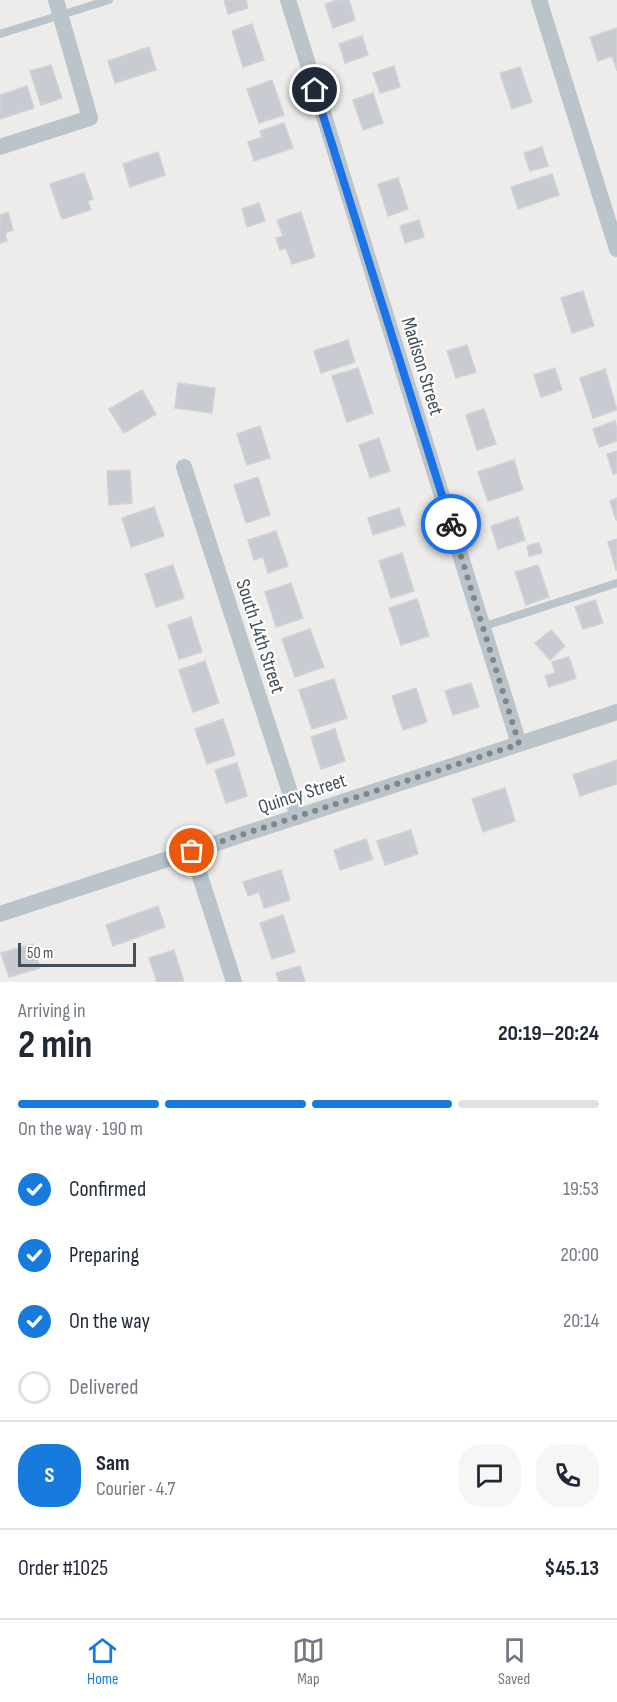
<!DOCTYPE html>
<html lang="en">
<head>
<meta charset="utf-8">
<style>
	:root { --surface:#fff; --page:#f6f6f7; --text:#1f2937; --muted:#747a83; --line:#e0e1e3; --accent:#167bdd }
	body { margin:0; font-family:"Sofia Sans Condensed",sans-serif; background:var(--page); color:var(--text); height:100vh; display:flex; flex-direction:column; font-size:22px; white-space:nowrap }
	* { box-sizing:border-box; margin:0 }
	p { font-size:20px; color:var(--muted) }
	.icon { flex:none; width:33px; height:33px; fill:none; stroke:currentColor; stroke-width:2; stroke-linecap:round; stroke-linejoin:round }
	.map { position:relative; height:982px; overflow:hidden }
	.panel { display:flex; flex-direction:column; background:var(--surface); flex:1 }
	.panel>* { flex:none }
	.scale { position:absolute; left:18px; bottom:15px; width:118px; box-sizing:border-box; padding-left:6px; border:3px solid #445059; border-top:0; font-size:16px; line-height:21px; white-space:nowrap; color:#445059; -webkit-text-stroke:4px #fff; paint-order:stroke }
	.pin { position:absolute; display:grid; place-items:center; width:51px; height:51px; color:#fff; margin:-26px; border:3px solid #fff; border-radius:50%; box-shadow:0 2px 6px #0007 }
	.courier { position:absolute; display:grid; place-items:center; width:60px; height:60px; margin:-30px; border:4px solid #1a73e8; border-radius:50%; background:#fff; color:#222; box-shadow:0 2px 8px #0007 }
	.headline em { font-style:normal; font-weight:700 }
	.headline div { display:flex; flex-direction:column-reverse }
	.headline { display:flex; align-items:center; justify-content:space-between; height:102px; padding:0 18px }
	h1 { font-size:39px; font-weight:700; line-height:45px }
	.bar { display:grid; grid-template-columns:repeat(4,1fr); gap:9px 6px; align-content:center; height:72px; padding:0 18px }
	.bar i { height:8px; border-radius:4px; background:var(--line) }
	.bar .selected { background:var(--accent) }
	.bar p { grid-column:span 4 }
	.line { display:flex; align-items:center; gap:15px; padding:0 18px; border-top:2px solid var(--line) }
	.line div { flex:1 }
	.round { display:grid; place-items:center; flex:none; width:63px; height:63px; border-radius:24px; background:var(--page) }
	ol { padding:0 18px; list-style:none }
	li { display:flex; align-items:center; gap:18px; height:66px }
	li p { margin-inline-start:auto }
	li .icon { padding:6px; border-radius:50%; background:var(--accent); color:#fff; stroke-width:4 }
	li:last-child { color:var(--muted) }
	li i { width:33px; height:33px; border:3px solid var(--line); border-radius:50% }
	.tab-bar { display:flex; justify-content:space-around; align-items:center; height:84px; border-top:2px solid var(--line); background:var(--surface); font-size:16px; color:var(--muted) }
	.tab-bar a { display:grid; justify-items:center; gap:3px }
	.tab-bar .selected { color:var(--accent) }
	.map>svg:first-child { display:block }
	.building { fill:#c8cbd1; stroke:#cfd2d7; stroke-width:1.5 }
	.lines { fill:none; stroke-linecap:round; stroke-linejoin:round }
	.lane { stroke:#b9c4cb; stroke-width:8 }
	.street { stroke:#b9c4cb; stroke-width:16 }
	.done { stroke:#80868c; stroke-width:6; stroke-dasharray:0 10.8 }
	.route { stroke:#1a73e8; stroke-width:8 }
	.labels { text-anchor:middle; stroke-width:4.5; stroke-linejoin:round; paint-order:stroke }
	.street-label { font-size:20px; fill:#445059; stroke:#fff }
</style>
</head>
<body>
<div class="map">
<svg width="617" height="982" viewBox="0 0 617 982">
	<rect width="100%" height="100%" fill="#eeebeb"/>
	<path class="building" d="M224,0H246L248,8L228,14Z
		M337,0H349L355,20L333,28L325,4Z
		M252,24L264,60L243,67L232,31Z
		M617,28V71L612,56L598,61L590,37Z
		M362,36L368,55L345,63L339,44Z
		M149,47L156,70L115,83L108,61Z
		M51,65L62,98L41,105L30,71Z
		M394,66L400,87L380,93L373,73Z
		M520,67L532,102L512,109L500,73Z
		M272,80L284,115L259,123L247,89Z
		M27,86L34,108L0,119V95Z
		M373,93L383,123L363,130L353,100Z
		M284,123L293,148L254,161L248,142L262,137L260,131Z
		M542,147L548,166L530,171L524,153Z
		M158,152L165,175L130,187L123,164Z
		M84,173L93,199L88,201L91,210L62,219L50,184Z
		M552,174L559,195L518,209L511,187Z
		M398,178L408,209L388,216L378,184Z
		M259,203L265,221L247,227L242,209Z
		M8,212L13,230L5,233L7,241L0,243V215Z
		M301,212L315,257L292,264L286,248L280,250L276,238L283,236L277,220Z
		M419,220L424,237L405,243L400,226Z
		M583,291L594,326L572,333L561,298Z
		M348,340L355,362L321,373L314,351Z
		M467,345L476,372L456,378L447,351Z
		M358,368L373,413L347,422L332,376Z
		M555,368L562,390L541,397L534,375Z
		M605,369L617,410L593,418L580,378Z
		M178,383L215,388L212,413L175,408Z
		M142,390L156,414L124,433L109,409Z
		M484,409L496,444L477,450L466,415Z
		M615,421L617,429V441L599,447L593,429Z
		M260,426L270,458L247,465L237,434Z
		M379,438L390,471L370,478L359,445Z
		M617,451V473L613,474L607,454Z
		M514,460L523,490L488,501L478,472Z
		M130,470L132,503L109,505L107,471Z
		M258,477L270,515L246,523L234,485Z
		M617,498V520H616L610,501Z
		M154,507L164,536L131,547L122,518Z
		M399,508L405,525L373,535L368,518Z
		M518,517L525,540L498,549L491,526Z
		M276,531L288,566L268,573L263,557L254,560L248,540Z
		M617,539V570H616L608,542Z
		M539,543L542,553L529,556L527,546Z
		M402,553L414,591L391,598L379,561Z
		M173,565L184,598L156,607L145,574Z
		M538,565L549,597L526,605L515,572Z
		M291,583L303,618L276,627L265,592Z
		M417,599L429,636L401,645L389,608Z
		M595,600L603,623L583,629L575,607Z
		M191,617L202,652L179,659L168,625Z
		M310,629L324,667L295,677L282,639Z
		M551,630L565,646L550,660L535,643Z
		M569,657L576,678L549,687L545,676L555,673L552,662Z
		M205,661L219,703L193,712L179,670Z
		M334,679L347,718L312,729L299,690Z
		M471,683L479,707L453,715L445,691Z
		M416,688L427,722L403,730L392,696Z
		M223,719L235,755L207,764L195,729Z
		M335,729L345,761L321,769L311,737Z
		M617,760V784L580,796L573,775Z
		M237,763L247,796L226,803L215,770Z
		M505,788L515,821L483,832L472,799Z
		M411,830L418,854L385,865L377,841Z
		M366,839L373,859L340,870L334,850Z
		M281,870L290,900L264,908L259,892L248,896L243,882Z
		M158,906L165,927L113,946L106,925Z
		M283,915L295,952L272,959L260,923Z
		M33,944L40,968L9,977L1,953Z
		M174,950L184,982H157L149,958Z
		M300,966L305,982H279L276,973Z"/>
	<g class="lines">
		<path class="lane" d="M0,34L109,0
			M482,627L617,583"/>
		<path class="street" d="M288,0L519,744
			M539,0L617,249
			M0,147L90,118L56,0
			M184,467L298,817
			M192,851L234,982
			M0,914L617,712"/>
	</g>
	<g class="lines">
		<path class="done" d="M192,851L519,744L451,524"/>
		<path class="route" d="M315,90L451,524"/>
	</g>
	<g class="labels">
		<g class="street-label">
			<text transform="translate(423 366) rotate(73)" y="7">Madison Street</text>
			<text transform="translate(261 636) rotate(72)" y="7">South 14th Street</text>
			<text transform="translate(302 793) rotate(-18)" y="7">Quincy Street</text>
		</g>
	</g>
</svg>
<div class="scale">50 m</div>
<div class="pin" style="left:192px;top:851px;background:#ea580c"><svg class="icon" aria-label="bag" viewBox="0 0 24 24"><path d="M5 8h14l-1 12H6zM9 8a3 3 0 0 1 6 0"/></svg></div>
<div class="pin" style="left:315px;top:90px;background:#1f2937"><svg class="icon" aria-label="home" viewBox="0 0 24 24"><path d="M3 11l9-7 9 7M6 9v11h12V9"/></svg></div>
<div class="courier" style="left:451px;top:524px"><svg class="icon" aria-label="bike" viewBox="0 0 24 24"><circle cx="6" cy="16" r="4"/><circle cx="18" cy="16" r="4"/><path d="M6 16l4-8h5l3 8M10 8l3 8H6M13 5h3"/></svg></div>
</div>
<section class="panel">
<div class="headline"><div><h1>2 min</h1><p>Arriving in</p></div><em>20:19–20:24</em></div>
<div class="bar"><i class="selected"></i><i class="selected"></i><i class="selected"></i><i></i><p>On the way · 190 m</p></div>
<ol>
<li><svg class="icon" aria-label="check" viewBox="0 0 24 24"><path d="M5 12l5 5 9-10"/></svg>Confirmed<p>19:53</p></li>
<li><svg class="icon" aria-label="check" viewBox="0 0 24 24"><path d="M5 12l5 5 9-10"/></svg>Preparing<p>20:00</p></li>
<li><svg class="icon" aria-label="check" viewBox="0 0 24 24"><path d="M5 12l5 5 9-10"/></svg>On the way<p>20:14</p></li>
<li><i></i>Delivered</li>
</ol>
<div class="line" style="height:108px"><b class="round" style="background:var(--accent);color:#fff">S</b><div><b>Sam</b><p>Courier · 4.7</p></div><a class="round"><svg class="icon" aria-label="chat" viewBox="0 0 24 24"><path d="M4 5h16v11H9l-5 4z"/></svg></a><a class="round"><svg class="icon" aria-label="phone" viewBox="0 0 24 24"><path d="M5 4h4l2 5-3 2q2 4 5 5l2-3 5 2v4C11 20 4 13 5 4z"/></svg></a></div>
<div class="line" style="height:78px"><div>Order #1025</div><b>$45.13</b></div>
</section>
<nav class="tab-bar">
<a class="selected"><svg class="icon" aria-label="home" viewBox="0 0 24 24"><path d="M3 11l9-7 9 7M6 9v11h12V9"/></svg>Home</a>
<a><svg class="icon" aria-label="map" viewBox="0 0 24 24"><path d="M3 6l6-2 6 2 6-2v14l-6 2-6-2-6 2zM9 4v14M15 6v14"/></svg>Map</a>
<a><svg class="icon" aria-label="saved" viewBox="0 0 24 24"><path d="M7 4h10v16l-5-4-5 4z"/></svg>Saved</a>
</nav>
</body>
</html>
